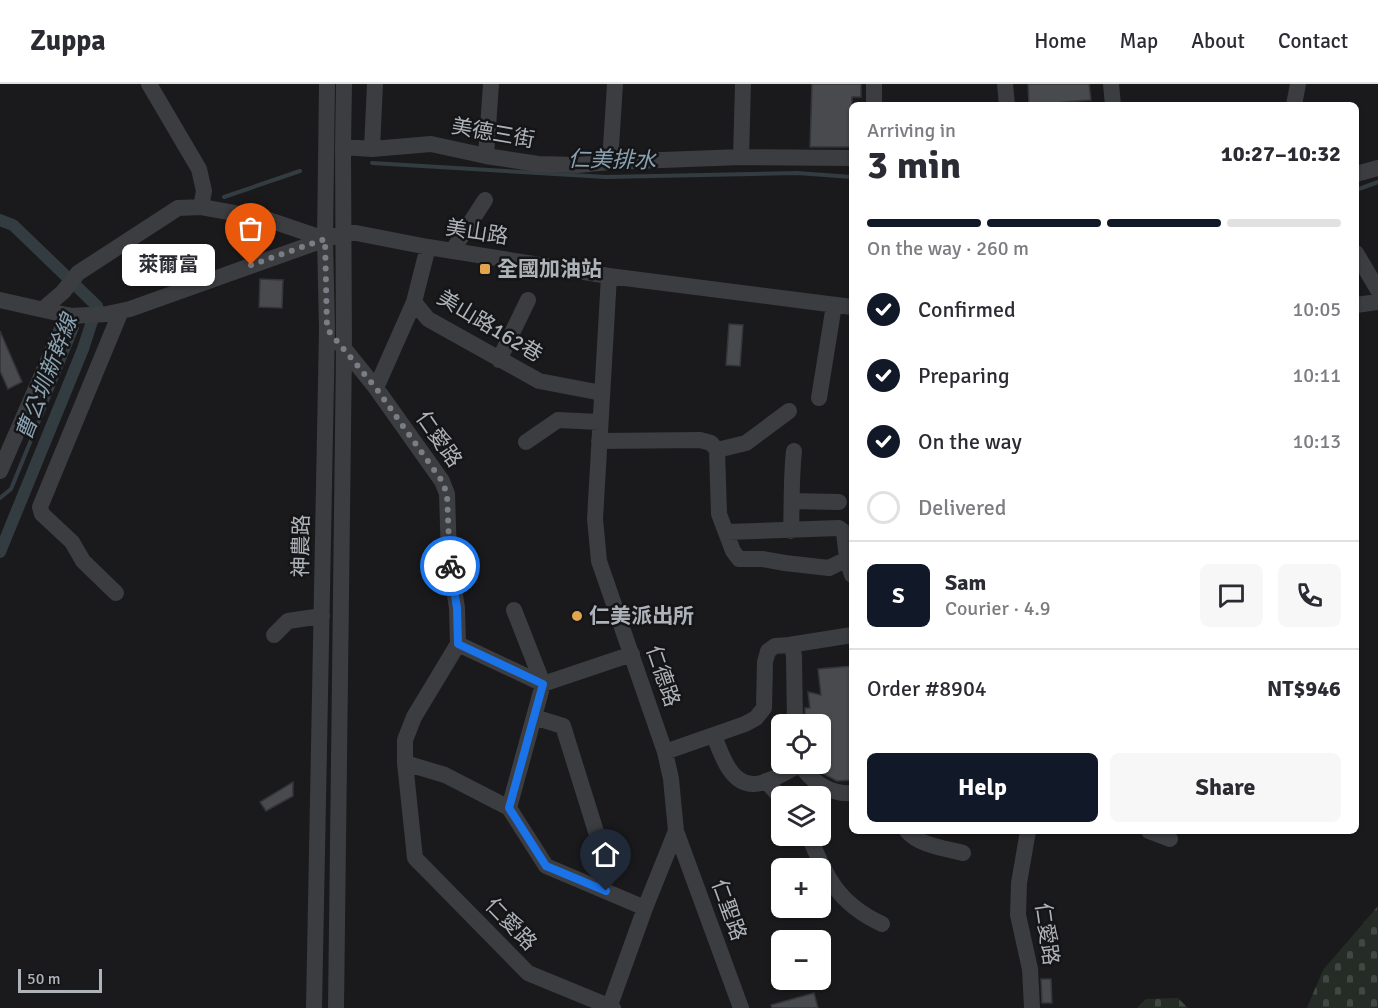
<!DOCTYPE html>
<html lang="en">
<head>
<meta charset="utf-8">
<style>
	:root { --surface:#fff; --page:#f7f7f7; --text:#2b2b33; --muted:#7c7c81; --line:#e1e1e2; --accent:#111827 }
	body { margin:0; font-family:Signika,"Noto Sans TC",sans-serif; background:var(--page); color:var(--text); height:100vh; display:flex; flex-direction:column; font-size:22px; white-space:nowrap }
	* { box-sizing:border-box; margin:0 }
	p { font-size:20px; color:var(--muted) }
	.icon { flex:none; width:33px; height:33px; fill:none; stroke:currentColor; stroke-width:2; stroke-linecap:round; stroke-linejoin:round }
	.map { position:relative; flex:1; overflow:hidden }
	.sheet { position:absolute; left:849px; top:18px; width:510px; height:732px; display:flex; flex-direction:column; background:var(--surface); border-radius:9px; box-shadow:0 2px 4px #0004 }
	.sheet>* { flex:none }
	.fabs { position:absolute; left:771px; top:630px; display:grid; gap:12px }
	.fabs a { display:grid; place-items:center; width:60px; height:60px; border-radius:9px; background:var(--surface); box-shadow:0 2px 4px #0004; font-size:30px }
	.scale { position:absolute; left:18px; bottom:15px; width:84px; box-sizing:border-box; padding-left:6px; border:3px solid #aeb3ba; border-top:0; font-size:16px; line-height:21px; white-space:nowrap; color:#aeb3ba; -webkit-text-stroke:4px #151517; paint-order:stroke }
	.pin { position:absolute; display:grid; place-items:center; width:51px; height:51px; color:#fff; margin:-62px -26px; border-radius:50% 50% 50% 0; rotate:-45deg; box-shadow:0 0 6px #0007 }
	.pin .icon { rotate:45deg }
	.courier { position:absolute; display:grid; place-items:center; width:60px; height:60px; margin:-30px; border:4px solid #1a73e8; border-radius:50%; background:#fff; color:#222; box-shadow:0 2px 8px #0007 }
	.bubble { position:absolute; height:42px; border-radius:9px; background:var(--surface); box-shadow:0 2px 4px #0004; font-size:20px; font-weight:700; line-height:42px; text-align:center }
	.head em { font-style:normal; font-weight:700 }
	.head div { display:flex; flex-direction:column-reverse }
	.head { display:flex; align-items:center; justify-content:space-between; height:102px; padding:0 18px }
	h1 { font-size:39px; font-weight:700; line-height:45px }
	.bar { display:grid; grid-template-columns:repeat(4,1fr); gap:9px 6px; align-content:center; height:72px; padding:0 18px }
	.bar i { height:8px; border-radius:4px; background:var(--line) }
	.bar .on { background:var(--accent) }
	.bar p { grid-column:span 4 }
	.line { display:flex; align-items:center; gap:15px; padding:0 18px; border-top:2px solid var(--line) }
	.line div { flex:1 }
	.round { display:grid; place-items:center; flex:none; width:63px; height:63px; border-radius:9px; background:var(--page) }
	ol { padding:0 18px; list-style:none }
	li { display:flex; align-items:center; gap:18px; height:66px }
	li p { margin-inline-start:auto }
	li .icon { padding:6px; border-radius:50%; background:var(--accent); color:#fff; stroke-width:4 }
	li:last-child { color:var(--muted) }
	li i { width:33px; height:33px; border:3px solid var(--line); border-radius:50% }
	.cta { display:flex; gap:12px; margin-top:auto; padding:12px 18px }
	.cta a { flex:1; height:69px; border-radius:9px; background:var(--accent); color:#fff; font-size:24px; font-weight:700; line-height:69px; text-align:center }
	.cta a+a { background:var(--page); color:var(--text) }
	header { display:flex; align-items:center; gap:36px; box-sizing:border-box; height:84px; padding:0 30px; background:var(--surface); border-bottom:2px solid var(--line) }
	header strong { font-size:28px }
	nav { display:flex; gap:33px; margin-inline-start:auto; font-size:21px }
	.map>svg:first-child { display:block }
	.cemetery { fill:url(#cemetery-stones) }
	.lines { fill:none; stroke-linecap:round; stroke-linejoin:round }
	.stream { stroke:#333c41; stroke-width:4 }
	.canal { stroke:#333c41; stroke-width:12 }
	.building { fill:#494a4e; stroke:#343538; stroke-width:1.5 }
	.minor { stroke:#3b3d41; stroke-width:16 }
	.done { stroke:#7a7d83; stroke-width:6; stroke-dasharray:0 10.8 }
	.route { stroke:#1a73e8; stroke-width:8 }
	.poi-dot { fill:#e2a44c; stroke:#151517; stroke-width:2 }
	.labels { text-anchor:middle; stroke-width:5; stroke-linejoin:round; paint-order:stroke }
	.street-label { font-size:21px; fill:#aeb3ba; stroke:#151517 }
	.poi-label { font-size:21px; font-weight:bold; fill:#aeb3ba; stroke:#151517; text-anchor:start }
	.water-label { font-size:22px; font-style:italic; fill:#89a2b2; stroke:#151517 }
</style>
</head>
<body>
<header>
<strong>Zuppa</strong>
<nav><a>Home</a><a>Map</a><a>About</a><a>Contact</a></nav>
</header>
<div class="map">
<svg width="1378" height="924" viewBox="0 0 1378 924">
	<defs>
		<pattern id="cemetery-stones" width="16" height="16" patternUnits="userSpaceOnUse" patternTransform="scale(1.5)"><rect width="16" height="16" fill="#242c25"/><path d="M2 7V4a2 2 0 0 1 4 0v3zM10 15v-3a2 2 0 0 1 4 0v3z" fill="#414843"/></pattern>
	</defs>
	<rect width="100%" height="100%" fill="#1a1a1c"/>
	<path class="cemetery" d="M1378,822V924H1307L1323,886Z
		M1178,914L1188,924H1137L1146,915Z"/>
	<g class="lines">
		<path class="stream" d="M372,79L606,93L797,89L852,93
			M1356,106L1378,98
			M224,113L300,87
			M0,414L11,405L77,244"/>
		<path class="canal" d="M0,136L13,141L97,222L83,265L0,468"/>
	</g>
	<path class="building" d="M812,0H861V13H852V63H810Z
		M1028,0H1089L1091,16L1029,21Z
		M260,195L283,196L282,224L259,223Z
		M729,240L743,241L740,282L726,281Z
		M0,247L22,298L8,305L0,287Z
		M852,582V696L837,697L822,689L812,680H820V640H805V624H810L808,608L821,611L818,585Z
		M293,698V712L266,727L260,718Z
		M1041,895H1051L1052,919H1042Z
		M814,909L818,924H772L771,921Z"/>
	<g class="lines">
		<path class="minor" d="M149,0L199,85L204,107L201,123
			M874,0V21
			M1005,0L1007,21
			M1111,0L1113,21
			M1294,21L1298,0
			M343,63L372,65L431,60L486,72L538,80L578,81L610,78L741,73L852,74
			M372,65L375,0
			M486,72L491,0
			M741,73L743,0
			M610,78L615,0
			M1356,90L1378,84
			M428,163L414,218L428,235L539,297L602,309
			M452,167L485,116
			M1356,169L1378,206
			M0,216L71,232L107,230L130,225L343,149H356L428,163L609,192L852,223
			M1356,221L1378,218
			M43,225L63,208L78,189L178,124L201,123L263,134L325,155
			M342,262L376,304L442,397L447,410L449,473L457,524L458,560L414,633L405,656V679L415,774L528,889L613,924
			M499,276L528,216
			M376,304L414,218
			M819,314L834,221
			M599,357L700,356L711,359L717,366L719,430L733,467L739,475H762L785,479L829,484L847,475
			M526,358L558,336L600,338
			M717,366L746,359L789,327
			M0,387L68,231
			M792,417L839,418
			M791,447C792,420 791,394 794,367
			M727,448L839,444L844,448L847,475L852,491
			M116,509L83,477L72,458L42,430L40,423L121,227
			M514,526L543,600L509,724L546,782L645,824
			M274,551L288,537L322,532
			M458,560L543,600L632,570
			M789,561L852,551
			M534,633L563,642L598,754
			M714,652C721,669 730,700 753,700C766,701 789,686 801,680
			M665,668L745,640L756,634L764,624L765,578L768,567L775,562L789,561L793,565L794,573L795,640
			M405,679L445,691L509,724
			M800,680C810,697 831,711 852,709
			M766,697L782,715
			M676,747L741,924
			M907,747C920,762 945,764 963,769
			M1028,747L1019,799L1018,831L1030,885L1032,924
			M1149,747L1170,755
			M809,752C826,794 839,820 882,840
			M314,924L327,245L325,155L327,0
			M336,924L344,264L343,63L344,0
			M609,924L645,824L676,747L671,695L665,668L599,477L595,435L609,192"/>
	</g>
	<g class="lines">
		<path class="done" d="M251,181L325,155L327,245L376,304L442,397L447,410L450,482"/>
		<path class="route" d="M450,482L457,524L458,560L543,600L509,724L546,782L606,807"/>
	</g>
	<g class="poi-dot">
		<rect x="479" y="179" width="12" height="12" rx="3"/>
		<circle cx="577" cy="532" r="6"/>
	</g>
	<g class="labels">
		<g class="street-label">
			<text transform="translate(493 49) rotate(10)" y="7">美德三街</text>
			<text transform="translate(477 148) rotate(9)" y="7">美山路</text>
			<text transform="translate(490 242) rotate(31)" y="7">美山路162巷</text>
			<text transform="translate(439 355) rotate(55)" y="7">仁愛路</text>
			<text transform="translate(301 462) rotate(-89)" y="7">神農路</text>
			<text transform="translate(663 592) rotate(71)" y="7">仁德路</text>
			<text transform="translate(729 826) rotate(70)" y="7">仁聖路</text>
			<text transform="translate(511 840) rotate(46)" y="7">仁愛路</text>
			<text transform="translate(1047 850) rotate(82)" y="7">仁愛路</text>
		</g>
		<g class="poi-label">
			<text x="497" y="192">全國加油站</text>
			<text x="589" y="539">仁美派出所</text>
		</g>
		<g class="water-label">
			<text transform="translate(612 75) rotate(1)" y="8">仁美排水</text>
			<text transform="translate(46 293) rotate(-69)" y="8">曹公圳新幹線</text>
		</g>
	</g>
</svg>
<div class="fabs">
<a><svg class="icon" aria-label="locate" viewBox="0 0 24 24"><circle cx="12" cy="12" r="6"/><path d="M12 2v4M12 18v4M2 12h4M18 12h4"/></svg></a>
<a><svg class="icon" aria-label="layers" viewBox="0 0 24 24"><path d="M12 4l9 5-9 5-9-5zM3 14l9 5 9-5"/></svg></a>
<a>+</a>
<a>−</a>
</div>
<div class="scale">50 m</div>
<div class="pin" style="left:251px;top:181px;background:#ea580c"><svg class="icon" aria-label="bag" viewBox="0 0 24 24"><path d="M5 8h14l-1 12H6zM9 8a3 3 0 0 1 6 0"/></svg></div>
<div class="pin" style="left:606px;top:807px;background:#1f2937"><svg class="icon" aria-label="home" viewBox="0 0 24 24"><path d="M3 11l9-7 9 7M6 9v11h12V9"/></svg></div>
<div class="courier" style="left:450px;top:482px"><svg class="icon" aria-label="bike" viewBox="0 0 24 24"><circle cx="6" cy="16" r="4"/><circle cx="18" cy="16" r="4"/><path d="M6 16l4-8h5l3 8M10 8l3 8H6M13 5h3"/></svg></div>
<div class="bubble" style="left:122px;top:160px;width:93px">萊爾富</div>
<section class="sheet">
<div class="head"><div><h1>3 min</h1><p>Arriving in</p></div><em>10:27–10:32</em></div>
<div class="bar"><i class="on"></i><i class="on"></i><i class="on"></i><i></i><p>On the way · 260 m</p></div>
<ol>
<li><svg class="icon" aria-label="check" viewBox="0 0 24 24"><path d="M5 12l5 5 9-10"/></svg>Confirmed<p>10:05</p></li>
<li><svg class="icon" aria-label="check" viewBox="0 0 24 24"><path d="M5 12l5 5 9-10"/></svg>Preparing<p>10:11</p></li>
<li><svg class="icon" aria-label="check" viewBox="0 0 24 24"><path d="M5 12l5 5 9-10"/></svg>On the way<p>10:13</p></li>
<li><i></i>Delivered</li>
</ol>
<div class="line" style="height:108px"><b class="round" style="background:var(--accent);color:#fff">S</b><div><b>Sam</b><p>Courier · 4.9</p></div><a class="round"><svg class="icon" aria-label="chat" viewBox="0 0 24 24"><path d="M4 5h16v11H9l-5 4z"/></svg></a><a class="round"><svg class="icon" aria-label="phone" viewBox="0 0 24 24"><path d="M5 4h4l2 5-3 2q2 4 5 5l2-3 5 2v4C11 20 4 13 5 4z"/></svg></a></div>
<div class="line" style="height:78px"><div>Order #8904</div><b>NT$946</b></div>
<div class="cta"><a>Help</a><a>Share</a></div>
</section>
</div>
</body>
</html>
